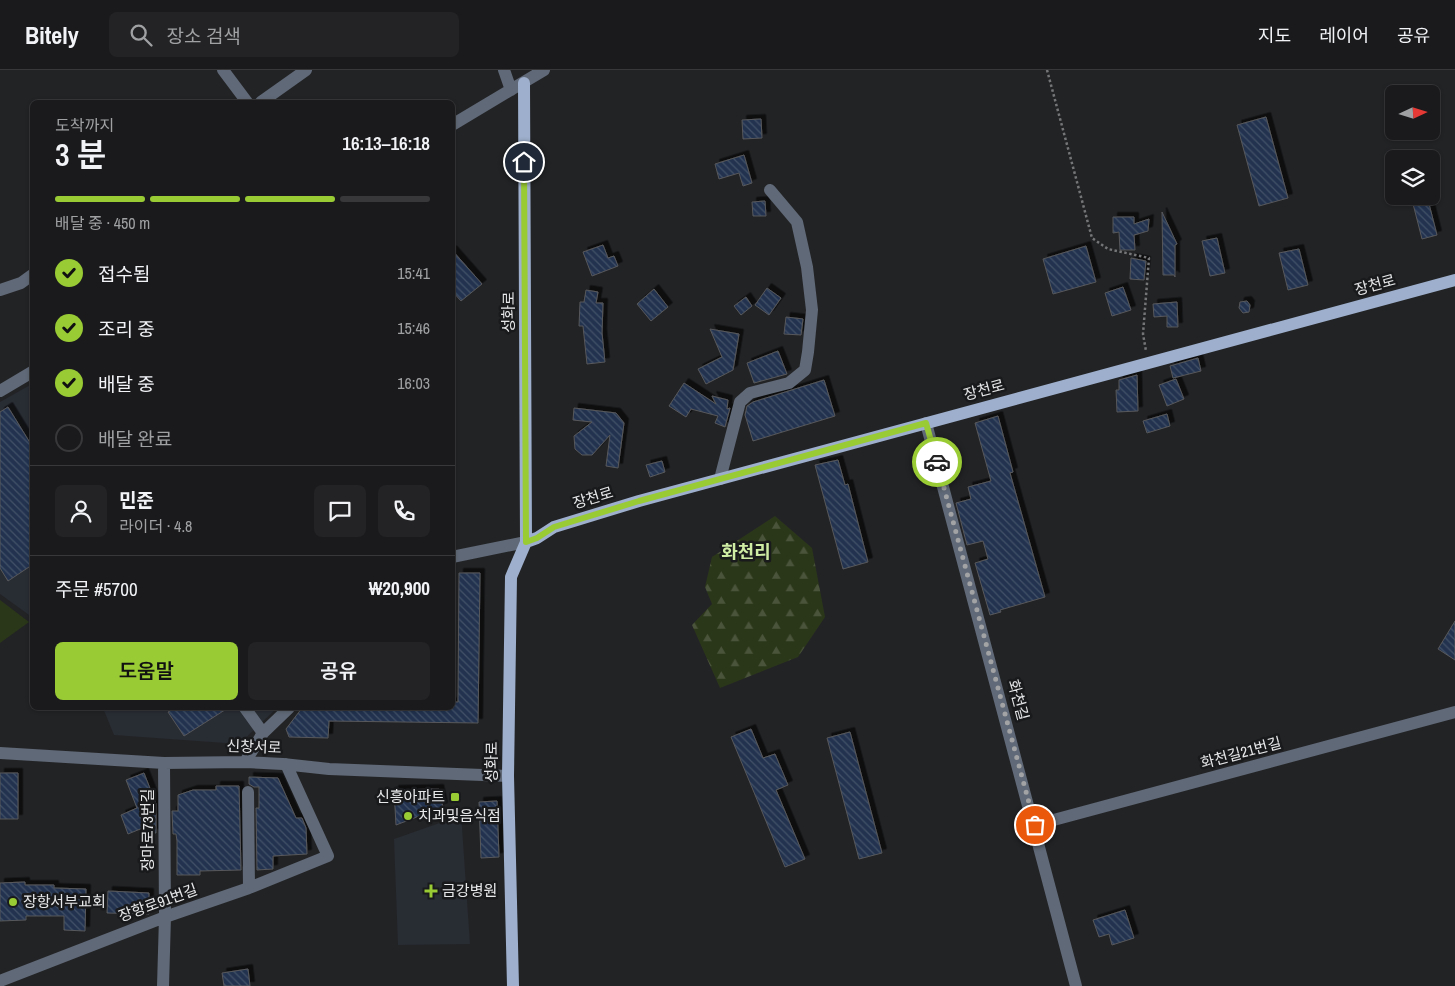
<!DOCTYPE html>
<html lang="ko">
<head>
<meta charset="utf-8">
<style>
	:root { --surface:#1a1a1c; --page:#232325; --text:#f1f3f6; --muted:#9fa1a3; --line:#38383b; --accent:#99cb35 }
	body { margin:0; font-family:"Archivo Narrow","Noto Sans KR",sans-serif; background:var(--page); color:var(--text); height:100vh; display:flex; flex-direction:column; font-size:19px; white-space:nowrap }
	* { box-sizing:border-box; margin:0 }
	p { font-size:16px; color:var(--muted) }
	.icon { flex:none; width:28px; height:28px; fill:none; stroke:currentColor; stroke-width:2; stroke-linecap:round; stroke-linejoin:round }
	.map { position:relative; flex:1; overflow:hidden }
	.panel { position:absolute; left:30px; top:30px; width:425px; height:610px; display:flex; flex-direction:column; background:var(--surface); border-radius:8px; box-shadow:0 1px 4px #0004,0 0 0 1px var(--line) }
	.panel>* { flex:none }
	.needle { width:32px; rotate:86deg }
	.controls { position:absolute; left:1385px; top:15px; display:grid; gap:10px }
	.controls a { display:grid; place-items:center; width:55px; height:55px; border-radius:8px; background:var(--surface); box-shadow:0 1px 4px #0004,0 0 0 1px var(--line); font-size:25px }
	.pin { position:absolute; display:grid; place-items:center; width:42px; height:42px; color:#fff; margin:-21px; border:2px solid #fff; border-radius:50%; box-shadow:0 1px 5px #0007 }
	.courier { position:absolute; display:grid; place-items:center; width:50px; height:50px; margin:-25px; border:4px solid #99cb35; border-radius:50%; background:#fff; color:#222; box-shadow:0 1px 6px #0007 }
	.headline em { font-style:normal; font-weight:600 }
	.headline div { display:flex; flex-direction:column-reverse }
	.headline { display:flex; align-items:center; justify-content:space-between; height:85px; padding:0 25px }
	h1 { font-size:32px; font-weight:600; line-height:38px }
	.bar { display:grid; grid-template-columns:repeat(4,1fr); gap:8px 5px; align-content:center; height:60px; padding:0 25px }
	.bar i { height:6px; border-radius:4px; background:var(--line) }
	.bar .selected { background:var(--accent) }
	.bar p { grid-column:span 4 }
	.line { display:flex; align-items:center; gap:12px; padding:0 25px; border-top:1px solid var(--line) }
	.line div { flex:1 }
	.round { display:grid; place-items:center; flex:none; width:52px; height:52px; border-radius:8px; background:var(--page) }
	ol { padding:0 25px; list-style:none }
	li { display:flex; align-items:center; gap:15px; height:55px }
	li p { margin-inline-start:auto }
	li .icon { padding:5px; border-radius:50%; background:var(--accent); color:#111; stroke-width:4 }
	li:last-child { color:var(--muted) }
	li i { width:28px; height:28px; border:2px solid var(--line); border-radius:50% }
	.action { display:flex; gap:10px; margin-top:auto; padding:10px 25px }
	.action a { flex:1; height:58px; border-radius:8px; background:var(--accent); color:#111; font-size:20px; font-weight:600; line-height:58px; text-align:center }
	.action a+a { background:var(--page); color:var(--text) }
	header { display:flex; align-items:center; gap:30px; box-sizing:border-box; height:70px; padding:0 25px; background:var(--surface); border-bottom:1px solid var(--line) }
	header strong { font-size:24px }
	nav { display:flex; gap:28px; margin-inline-start:auto; font-size:18px }
	.search { width:350px; height:45px; background:var(--page); display:flex; align-items:center; gap:12px; box-sizing:border-box; padding:0 18px; border-radius:8px; color:var(--muted); font-size:19px }
	.map>svg:first-child { display:block }
	.built { fill:#282c33 }
	.green { fill:#2b3719 }
	.forest { fill:url(#forest-firs) }
	.building { fill:url(#building-back-hatch); stroke:#57585b; filter:url(#shadow) }
	.lines { fill:none; stroke-linecap:round; stroke-linejoin:round }
	.path { stroke:#757678; stroke-width:2.5; stroke-dasharray:2.5 2.5; stroke-linecap:butt }
	.minor { stroke:#606977; stroke-width:12 }
	.major { stroke:#9dafcc; stroke-width:12 }
	.done { stroke:#a2a3a4; stroke-width:5; stroke-dasharray:0 9 }
	.route { stroke:#99cb35; stroke-width:6 }
	.poi-dot { fill:#99cb35; stroke:#191a1c; stroke-width:2 }
	.labels { text-anchor:middle; stroke-width:5; stroke-linejoin:round; paint-order:stroke }
	.street-label { font-size:15px; fill:#e7e8e9; stroke:#191a1c }
	.poi-label { font-size:15px; fill:#e7e8e9; stroke:#191a1c; text-anchor:start }
	.quarter-label { font-size:18px; font-weight:bold; fill:#ceeca3; stroke:#191a1c }
</style>
</head>
<body>
<header>
<strong>Bitely</strong>
<div class="search"><svg class="icon" aria-label="search" viewBox="0 0 24 24"><circle cx="10" cy="10" r="6"/><path d="M15 15l6 6"/></svg>장소 검색</div>
<nav><a>지도</a><a>레이어</a><a>공유</a></nav>
</header>
<div class="map">
<svg width="1455" height="916" viewBox="0 0 1455 916">
	<defs>
		<pattern id="forest-firs" width="22" height="20" patternUnits="userSpaceOnUse" patternTransform="scale(1.25)"><rect width="22" height="20" fill="#2b3719"/><path d="M5 1l3.5 6h-7zM16 11l3.5 6h-7z" fill="#4a543a"/></pattern>
		<pattern id="building-back-hatch" width="6" height="6" patternUnits="userSpaceOnUse" patternTransform="scale(1.25)"><rect width="6" height="6" fill="#22334f"/><path d="M-1 5l2 2M0 0l6 6M5-1l2 2" fill="none" stroke="#425168"/></pattern>
		<filter id="shadow"><feDropShadow dx="4.5" dy="-4.5" stdDeviation="0" flood-color="#0009"/></filter>
	</defs>
	<rect width="100%" height="100%" fill="#222325"/>
	<path class="built" d="M32,314V547L0,524V332Z
		M103,638H277L239,674L114,665Z
		M461,743L470,874L398,875L394,769L451,749Z"/>
	<path class="green" d="M0,530L29,552L0,573Z"/>
	<path class="forest" d="M775,446L812,478L825,547L798,587L720,618L692,555L712,534L705,517L712,487Z"/>
	<path class="building" d="M1266,47L1288,128L1259,136L1237,55Z
		M761,49L762,68L743,69L742,50Z
		M744,85L752,113L743,116L739,103L719,109L715,94Z
		M1411,126H1427L1437,165L1422,169Z
		M765,131L766,146H753L752,132Z
		M1162,142L1177,174L1175,175V207L1174,205H1163Z
		M1113,147H1134V154L1149,149L1148,161L1134,165L1135,180H1120L1119,162L1113,163Z
		M1217,168L1225,203L1210,206L1202,171Z
		M603,175L608,188L614,186L618,196L592,206L583,182Z
		M1086,176L1096,212L1053,224L1043,189Z
		M1299,179L1308,215L1288,220L1279,183Z
		M452,180L482,214L461,231L452,221Z
		M1131,188L1146,191L1144,210L1130,209Z
		M1123,217L1131,240L1112,246L1105,223Z
		M767,218L781,228L769,245L755,235Z
		M654,219L668,237L651,251L637,234Z
		M586,220L598,222L596,233H603L602,263L605,292L587,294L583,256H579L580,232H584Z
		M746,227L752,236L741,245L734,236Z
		M1247,231L1250,235L1249,242L1243,243L1239,238L1240,232Z
		M1177,232L1178,257H1167V246L1154,247L1153,234Z
		M786,247L803,249L801,265L784,264Z
		M710,259L739,264L733,300L706,314L698,299L722,287Z
		M778,281L787,304L754,313L747,293Z
		M1198,288L1201,301L1173,308L1170,296Z
		M1137,305L1138,341L1117,342L1116,320H1119V310Z
		M1176,309L1184,329L1167,336L1159,315Z
		M824,310L835,346L753,371L745,345L747,336L753,332Z
		M684,313L716,334L712,326L728,330L727,339L730,338L725,357L715,353L718,346L691,339L686,347L669,336Z
		M8,337L32,376V495L8,511L0,498V342Z
		M574,338L616,343L624,353L618,398L606,396L610,365L592,385H582L575,379L574,366L592,352L573,350Z
		M1167,344L1170,356L1147,363L1143,351Z
		M998,346L1013,402L1010,403L1045,527L1000,540L1001,542L990,545L975,493L988,489L983,471L967,475L956,433L971,429L968,417L991,411L975,353Z
		M838,390L845,415L848,414L868,492L843,499L815,395Z
		M662,391L665,402L650,407L646,395Z
		M459,503H480L478,653L329,651L328,668L289,667L286,659L302,638H452V632H458Z
		M1455,551V590L1438,579Z
		M175,638H228L184,666L168,642Z
		M751,659L763,688L775,684L788,715L776,720L805,789L785,797L731,667Z
		M850,662L882,783L859,789L827,668Z
		M0,703H18V749H0Z
		M144,703L156,734V763H150V755L128,764L121,745L137,738L126,710Z
		M249,707L278,708L296,748H302L306,758L307,784L273,786V799L257,800L256,738H259V717H254L249,714Z
		M216,716H239L241,800L200,801V805H177V771L176,764H173L172,741H178V725L193,720H216Z
		M439,719L443,737L396,755L394,720Z
		M497,731L499,787L481,788L479,732Z
		M25,812V815H54V818L86,819L85,861L64,860V846H26V850L0,851V813Z
		M108,821L149,823V844L107,843Z
		M1125,840L1134,868L1112,875L1109,864L1099,867L1093,850Z
		M248,899L250,916H224L222,903Z"/>
	<g class="lines">
		<path class="path" d="M1047,0L1092,168L1108,179L1149,188L1143,264L1146,281"/>
		<path class="minor" d="M223,0L247,32
			M504,0L511,20
			M261,32L306,0
			M452,55L544,0
			M0,220L21,213L32,205
			M0,321L32,302
			M926,353L1076,916
			M720,409L740,332L750,323L789,313L805,300L808,282L812,240L807,197L797,152L770,120
			M452,487L526,472
			M245,638L263,663
			M0,683L164,693L245,692L283,694L329,699L508,706
			M245,692L263,663L289,638
			M248,722L249,818
			M1035,755L1455,642
			M0,911L165,847L249,818L328,786L286,694
			M163,916L165,847L164,693"/>
		<path class="major" d="M526,472L537,468L554,457L639,431L1455,210
			M513,916L508,706L511,507L526,472L524,13"/>
	</g>
	<g class="lines">
		<path class="done" d="M937,392L1035,755"/>
		<path class="route" d="M524,92L526,472L537,468L554,457L639,431L926,353L937,392"/>
	</g>
	<g class="poi-dot">
		<rect x="450" y="722" width="10" height="10" rx="2.5"/>
		<circle cx="408" cy="746" r="5"/>
		<path d="M428.5 813.5h5v5h5v5h-5v5h-5v-5h-5v-5h5z"/>
		<circle cx="13" cy="832" r="5"/>
	</g>
	<g class="labels">
		<g class="street-label">
			<text transform="translate(1375 215) rotate(-15)" y="5">장천로</text>
			<text transform="translate(509 242) rotate(-90)" y="5">성화로</text>
			<text transform="translate(984 320) rotate(-15)" y="5">장천로</text>
			<text transform="translate(593 428) rotate(-17)" y="5">장천로</text>
			<text transform="translate(1018 630) rotate(75)" y="5">화천길</text>
			<text transform="translate(254 677) rotate(2)" y="5">신창서로</text>
			<text transform="translate(1241 683) rotate(-15)" y="5">화천길21번길</text>
			<text transform="translate(492 692) rotate(-90)" y="5">성화로</text>
			<text transform="translate(148 760) rotate(-90)" y="5">장마로73번길</text>
			<text transform="translate(158 833) rotate(-20)" y="5">장항로91번길</text>
		</g>
		<g class="poi-label">
			<text x="445" y="732" text-anchor="end">신흥아파트</text>
			<text x="418" y="751">치과및음식점</text>
			<text x="442" y="826">금강병원</text>
			<text x="23" y="837">장항서부교회</text>
		</g>
		<g class="quarter-label">
			<text x="746" y="488">화천리</text>
		</g>
	</g>
</svg>
<div class="controls">
<a><svg class="needle" viewBox="-14 -14 28 28"><path d="M0-13l5 13h-10z" fill="#e53935"/><path d="M0 13l5-13h-10z" fill="#9fa1a3"/></svg></a>
<a><svg class="icon" aria-label="layers" viewBox="0 0 24 24"><path d="M12 4l9 5-9 5-9-5zM3 14l9 5 9-5"/></svg></a>
</div>
<div class="pin" style="left:1035px;top:755px;background:#ea580c"><svg class="icon" aria-label="bag" viewBox="0 0 24 24"><path d="M5 8h14l-1 12H6zM9 8a3 3 0 0 1 6 0"/></svg></div>
<div class="pin" style="left:524px;top:92px;background:#1f2937"><svg class="icon" aria-label="home" viewBox="0 0 24 24"><path d="M3 11l9-7 9 7M6 9v11h12V9"/></svg></div>
<div class="courier" style="left:937px;top:392px"><svg class="icon" aria-label="car" viewBox="0 0 24 24"><path d="M5 17H2v-5l4-1 3-4h7l3 4 3 1v5h-3M9 17h6M6 11h13"/><circle cx="7" cy="17" r="2"/><circle cx="17" cy="17" r="2"/></svg></div>
<section class="panel">
<div class="headline"><div><h1>3 분</h1><p>도착까지</p></div><em>16:13–16:18</em></div>
<div class="bar"><i class="selected"></i><i class="selected"></i><i class="selected"></i><i></i><p>배달 중 · 450 m</p></div>
<ol>
<li><svg class="icon" aria-label="check" viewBox="0 0 24 24"><path d="M5 12l5 5 9-10"/></svg>접수됨<p>15:41</p></li>
<li><svg class="icon" aria-label="check" viewBox="0 0 24 24"><path d="M5 12l5 5 9-10"/></svg>조리 중<p>15:46</p></li>
<li><svg class="icon" aria-label="check" viewBox="0 0 24 24"><path d="M5 12l5 5 9-10"/></svg>배달 중<p>16:03</p></li>
<li><i></i>배달 완료</li>
</ol>
<div class="line" style="height:90px"><a class="round"><svg class="icon" aria-label="person" viewBox="0 0 24 24"><circle cx="12" cy="8" r="4"/><path d="M4 21q1-7 8-7t8 7"/></svg></a><div><b>민준</b><p>라이더 · 4.8</p></div><a class="round"><svg class="icon" aria-label="chat" viewBox="0 0 24 24"><path d="M4 5h16v11H9l-5 4z"/></svg></a><a class="round"><svg class="icon" aria-label="phone" viewBox="0 0 24 24"><path d="M5 4h4l2 5-3 2q2 4 5 5l2-3 5 2v4C11 20 4 13 5 4z"/></svg></a></div>
<div class="line" style="height:65px"><div>주문 #5700</div><b>₩20,900</b></div>
<div class="action"><a>도움말</a><a>공유</a></div>
</section>
</div>
</body>
</html>
